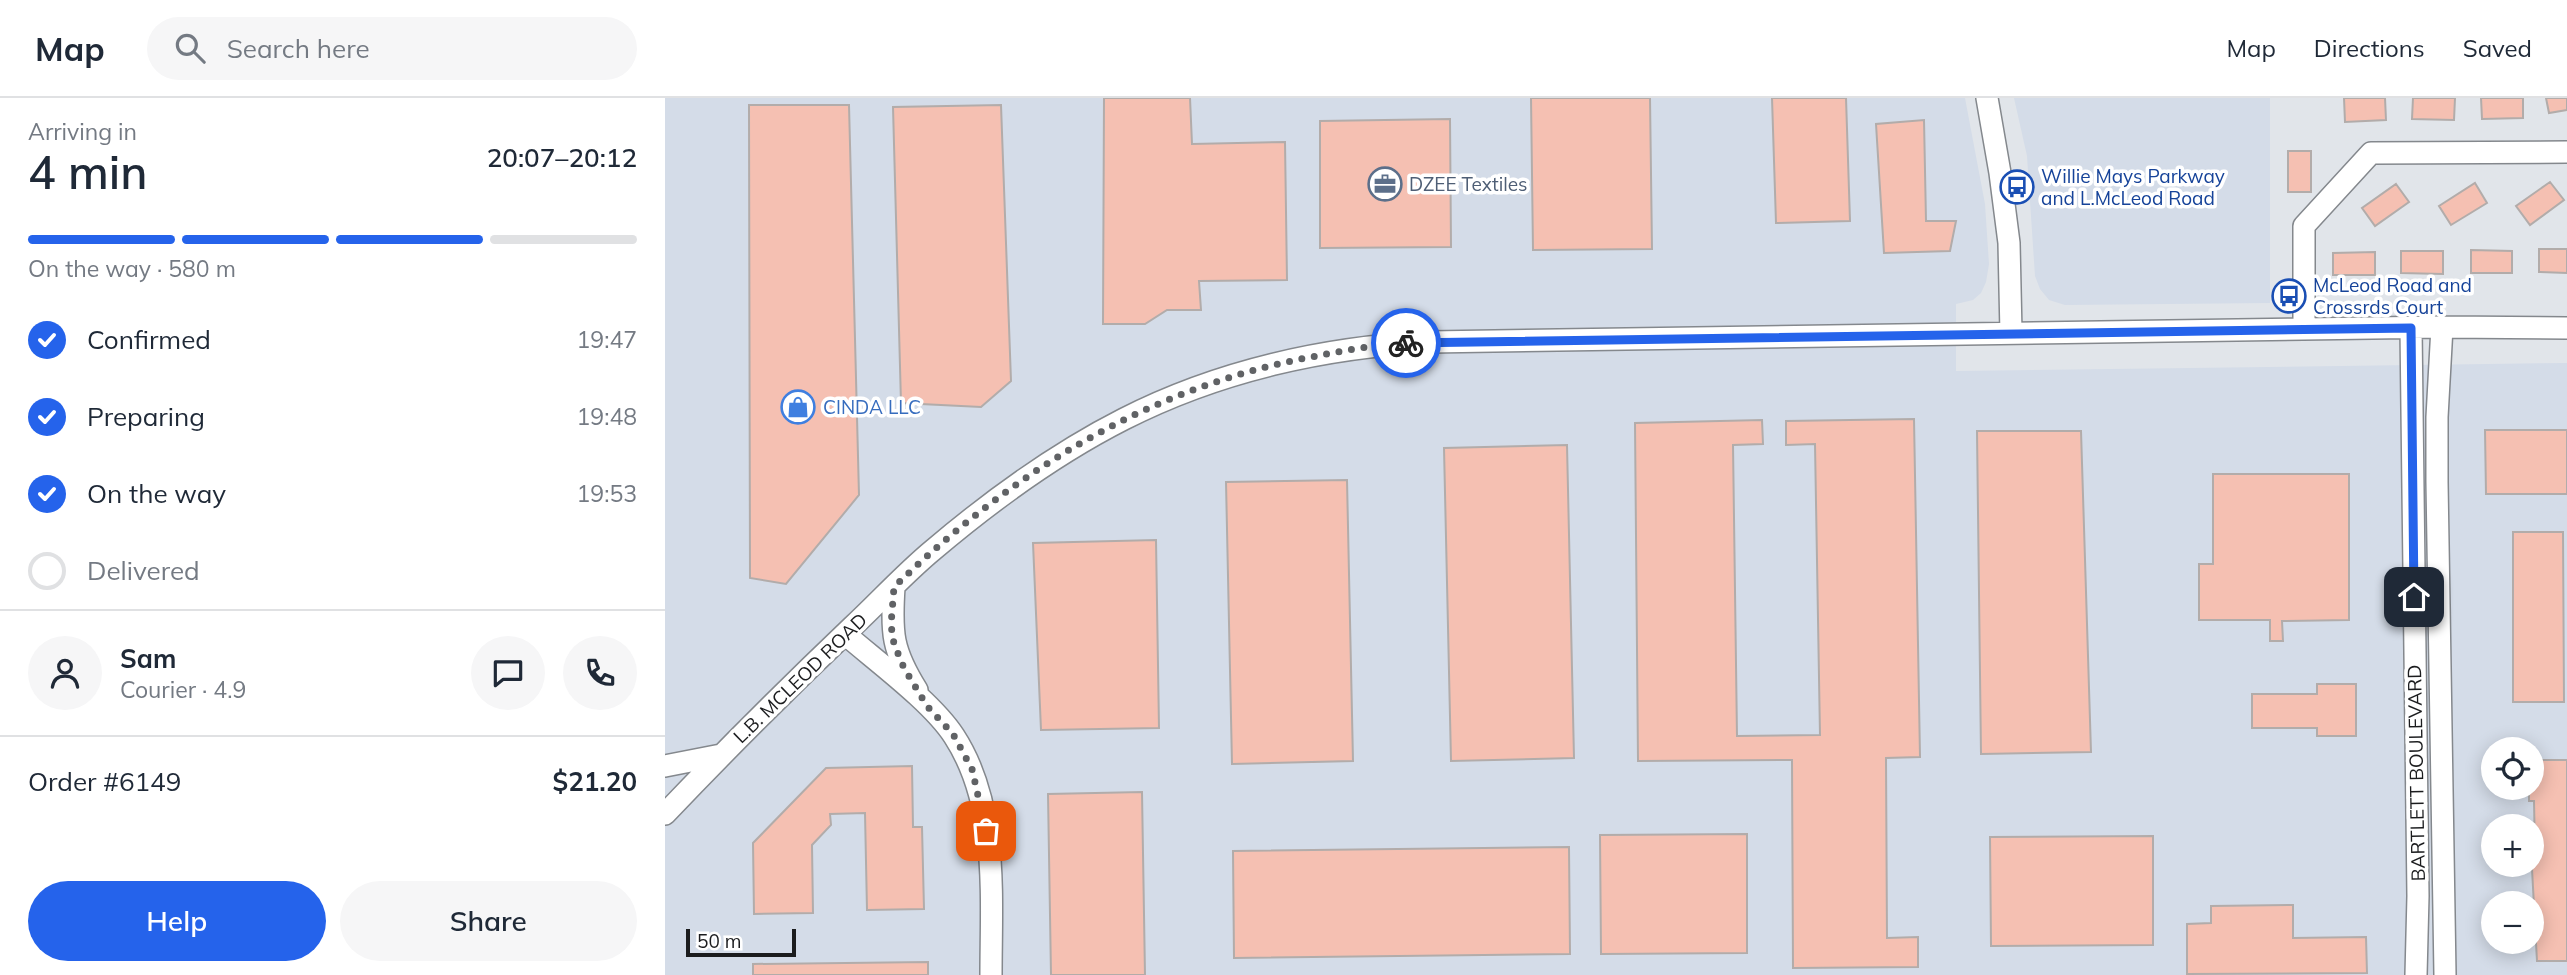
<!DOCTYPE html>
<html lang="en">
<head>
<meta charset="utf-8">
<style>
	:root { --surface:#fff; --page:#f6f6f7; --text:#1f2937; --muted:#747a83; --line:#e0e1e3; --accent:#2563eb }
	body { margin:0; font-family:Mulish,sans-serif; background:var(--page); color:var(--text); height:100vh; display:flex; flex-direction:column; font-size:26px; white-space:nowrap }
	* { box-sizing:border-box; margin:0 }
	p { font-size:23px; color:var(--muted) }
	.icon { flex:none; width:38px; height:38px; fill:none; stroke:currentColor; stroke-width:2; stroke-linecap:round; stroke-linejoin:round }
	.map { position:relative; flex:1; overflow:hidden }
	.details { display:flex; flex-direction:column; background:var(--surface); width:665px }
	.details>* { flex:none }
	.controls { position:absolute; left:1816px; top:639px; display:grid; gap:14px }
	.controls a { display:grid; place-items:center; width:63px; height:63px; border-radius:50%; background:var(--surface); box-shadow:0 4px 18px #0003; font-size:35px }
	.scale { position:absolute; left:21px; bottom:18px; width:110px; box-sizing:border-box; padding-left:7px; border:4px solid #1b1c1e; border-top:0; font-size:19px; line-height:24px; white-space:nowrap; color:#1b1c1e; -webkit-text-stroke:5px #fff; paint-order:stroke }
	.pin { position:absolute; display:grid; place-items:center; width:60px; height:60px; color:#fff; margin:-30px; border-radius:14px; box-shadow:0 4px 10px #0006 }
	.courier { position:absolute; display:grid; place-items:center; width:70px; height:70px; margin:-35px; border:5px solid #2563eb; border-radius:50%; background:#fff; color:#222; box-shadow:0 2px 9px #0007 }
	.head em { font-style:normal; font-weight:600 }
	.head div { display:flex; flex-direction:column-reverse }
	.head { display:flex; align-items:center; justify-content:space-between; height:119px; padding:0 28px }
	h1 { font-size:46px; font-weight:600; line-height:52px }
	.bar { display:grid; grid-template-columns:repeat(4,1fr); gap:10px 7px; align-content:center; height:84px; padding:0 28px }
	.bar i { height:9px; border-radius:5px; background:var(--line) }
	.bar .on { background:var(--accent) }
	.bar p { grid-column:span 4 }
	.line { display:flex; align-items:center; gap:18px; padding:0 28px; border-top:2px solid var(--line) }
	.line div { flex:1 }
	.round { display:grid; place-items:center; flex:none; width:74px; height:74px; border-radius:37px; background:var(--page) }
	ol { padding:0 28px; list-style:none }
	li { display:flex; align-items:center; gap:21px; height:77px }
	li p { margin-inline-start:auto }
	li .icon { padding:7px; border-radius:50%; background:var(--accent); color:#fff; stroke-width:4 }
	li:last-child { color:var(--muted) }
	li i { width:38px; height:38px; border:4px solid var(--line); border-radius:50% }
	.button { display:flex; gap:14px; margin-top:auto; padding:14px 28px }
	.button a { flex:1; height:80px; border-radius:42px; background:var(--accent); color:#fff; font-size:28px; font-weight:600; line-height:80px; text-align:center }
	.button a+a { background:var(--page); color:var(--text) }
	header { display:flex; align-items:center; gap:42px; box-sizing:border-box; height:98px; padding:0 35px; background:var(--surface); border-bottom:2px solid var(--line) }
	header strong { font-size:33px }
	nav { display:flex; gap:38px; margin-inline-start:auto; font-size:24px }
	.search { width:490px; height:63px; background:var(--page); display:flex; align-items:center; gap:18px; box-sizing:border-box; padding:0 24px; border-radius:38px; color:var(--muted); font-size:26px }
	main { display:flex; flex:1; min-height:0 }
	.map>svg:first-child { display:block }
	.built { fill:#d4dce8; fill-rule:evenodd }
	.building { fill:#f5c0b2; stroke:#b2acaa; stroke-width:2 }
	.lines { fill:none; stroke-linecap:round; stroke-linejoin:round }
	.minor-casing { stroke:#84888d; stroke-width:24 }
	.minor { stroke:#fff; stroke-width:21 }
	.done { stroke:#606265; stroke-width:7; stroke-dasharray:0 12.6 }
	.route { stroke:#2563eb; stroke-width:9 }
	.labels { text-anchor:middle; stroke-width:7; stroke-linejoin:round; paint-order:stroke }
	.transit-label { font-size:19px; fill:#164399; stroke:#fff; text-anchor:start }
	.service-label { font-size:19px; fill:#4e5e75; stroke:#fff; text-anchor:start }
	.shop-label { font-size:19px; fill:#366cbe; stroke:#fff; text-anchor:start }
	.street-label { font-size:19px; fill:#1b1c1e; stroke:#fff }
</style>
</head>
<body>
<header>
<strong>Map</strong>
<div class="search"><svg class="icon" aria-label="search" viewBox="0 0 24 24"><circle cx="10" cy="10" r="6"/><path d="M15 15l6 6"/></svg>Search here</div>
<nav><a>Map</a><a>Directions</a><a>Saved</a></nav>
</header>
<main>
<section class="details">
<div class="head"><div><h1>4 min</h1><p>Arriving in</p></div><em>20:07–20:12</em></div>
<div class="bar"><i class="on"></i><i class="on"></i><i class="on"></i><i></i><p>On the way · 580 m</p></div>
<ol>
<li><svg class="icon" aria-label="check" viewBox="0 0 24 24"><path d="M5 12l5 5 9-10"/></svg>Confirmed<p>19:47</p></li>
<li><svg class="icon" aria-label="check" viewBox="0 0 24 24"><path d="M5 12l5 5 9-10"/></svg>Preparing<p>19:48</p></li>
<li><svg class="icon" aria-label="check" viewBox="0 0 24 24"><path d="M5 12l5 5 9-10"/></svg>On the way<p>19:53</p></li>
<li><i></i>Delivered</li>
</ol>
<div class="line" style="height:126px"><a class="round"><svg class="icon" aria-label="person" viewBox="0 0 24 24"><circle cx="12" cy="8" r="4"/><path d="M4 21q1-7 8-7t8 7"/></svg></a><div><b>Sam</b><p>Courier · 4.9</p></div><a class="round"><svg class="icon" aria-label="chat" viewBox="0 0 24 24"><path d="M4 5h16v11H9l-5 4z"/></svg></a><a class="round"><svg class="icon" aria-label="phone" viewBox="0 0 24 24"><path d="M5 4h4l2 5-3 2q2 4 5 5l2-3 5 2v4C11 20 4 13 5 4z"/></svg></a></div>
<div class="line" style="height:91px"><div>Order #6149</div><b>$21.20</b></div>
<div class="button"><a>Help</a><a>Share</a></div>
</section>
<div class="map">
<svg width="1902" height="877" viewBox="0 0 1902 877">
	<rect width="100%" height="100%" fill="#e1e5ea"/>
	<path class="built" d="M0,0H1300L1320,106L1324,166L1321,184L1316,195L1308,202L1291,206V273L1902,265V877H0ZM1829,651H1867V690H1829ZM1829,728H1867V766H1829ZM1829,805H1867V844H1829Z
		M1349,0H1605V205L1400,207L1384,202L1375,191L1370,178L1362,58Z"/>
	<path class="building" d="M439,0H525L527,46L620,44L622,182L534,183L536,212H502L480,226H438Z
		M866,0H985L987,151L868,152Z
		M1107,0H1181L1185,123L1111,125Z
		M1679,0H1720L1721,22L1680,24Z
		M1748,0H1790L1789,22L1747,21Z
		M1816,0H1858V20L1817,21Z
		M1881,0H1902V12L1884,15Z
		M84,7H184L194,397L121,486L85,480Z
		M336,7L346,283L316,309L236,305L228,9Z
		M785,21L786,149L655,150V23Z
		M1259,22L1261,123H1291L1285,153L1219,155L1211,26Z
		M1623,53H1646V94H1623Z
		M1885,84L1899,102L1865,127L1851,108Z
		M1810,85L1822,105L1786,127L1774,108Z
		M1731,86L1744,104L1710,128L1697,110Z
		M1874,151H1902V175L1874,174Z
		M1806,152L1847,153V175H1806Z
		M1736,153H1778V176L1736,175Z
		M1710,154V177H1668V155Z
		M1249,321L1255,659L1221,660L1222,840L1253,839V869L1128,870L1127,662L973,663L970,325L1097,322L1098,346L1068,347L1072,638L1155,637L1150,346L1121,347V323Z
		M1820,332H1902V396H1821Z
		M1312,333H1416L1426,654L1316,656Z
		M902,347L909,660L786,663L779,350Z
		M1548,376H1684V522L1617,523L1618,543H1605V522H1534V466H1548Z
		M682,382L688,663L567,666L561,384Z
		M1848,434H1898L1899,604H1848Z
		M491,442L494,630L376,632L368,445Z
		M1652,586H1691V638H1652V630H1587V596H1652Z
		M1869,662H1902V863H1872L1867,771V755H1870L1869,703H1864V690H1870Z
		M247,668L248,729H257L259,811L202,812L200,715L165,716L166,727L147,747L148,815L89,816L88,745L161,670Z
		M477,694L480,877H386L383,696Z
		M1082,736V855L936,856L935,737Z
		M1488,738V847L1326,848L1325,739Z
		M904,749L905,856L569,860L568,753Z
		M1628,807V840L1701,839L1702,875L1522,876V826L1546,825V808Z
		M263,864V877H88V866Z"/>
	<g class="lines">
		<defs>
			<path id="minor" d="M1322,0L1335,75L1344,145L1346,235
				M1777,229L1772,319V384L1780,877
				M1746,230L1753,798L1751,877
				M1639,231V128L1706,55L1902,54
				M229,489C226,535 227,552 252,592
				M180,536C211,563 267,604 289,638C334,707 326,798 326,877
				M0,668L56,657
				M0,716C61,652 123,590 187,529C214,504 239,476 268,452C327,402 390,356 459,321C553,273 660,249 765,244L1777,229L1902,230"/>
		</defs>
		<use href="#minor" class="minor-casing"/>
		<use href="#minor" class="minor"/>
	</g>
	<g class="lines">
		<path class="done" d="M321,733L307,671L288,636L262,608L239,570L229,546L226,527L229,489C349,373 480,291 646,259C677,253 709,247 741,245"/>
		<path class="route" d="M741,245L1746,230L1749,499"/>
	</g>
	<defs>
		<symbol id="office-ring" viewBox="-11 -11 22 22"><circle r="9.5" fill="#fff" stroke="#5c6f8a" stroke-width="1.5"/><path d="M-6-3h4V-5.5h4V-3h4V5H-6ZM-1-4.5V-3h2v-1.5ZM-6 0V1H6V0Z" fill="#5c6f8a"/></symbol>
		<symbol id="bus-ring" viewBox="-11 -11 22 22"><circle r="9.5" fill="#fff" stroke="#1a4fb4" stroke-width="1.5"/><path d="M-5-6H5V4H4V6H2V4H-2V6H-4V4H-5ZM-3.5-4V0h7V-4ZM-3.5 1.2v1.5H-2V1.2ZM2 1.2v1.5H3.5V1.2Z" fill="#1a4fb4"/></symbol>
		<symbol id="shop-ring" viewBox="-11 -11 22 22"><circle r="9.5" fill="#fff" stroke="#3f7fe0" stroke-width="1.5"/><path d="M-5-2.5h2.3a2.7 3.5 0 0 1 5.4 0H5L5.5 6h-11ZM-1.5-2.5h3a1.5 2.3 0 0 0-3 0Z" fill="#3f7fe0"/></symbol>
	</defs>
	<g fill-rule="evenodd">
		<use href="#office-ring" x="701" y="67" width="38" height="38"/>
		<use href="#bus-ring" x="1333" y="70" width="38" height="38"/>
		<use href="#bus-ring" x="1605" y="179" width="38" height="38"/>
		<use href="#shop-ring" x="114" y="290" width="38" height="38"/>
	</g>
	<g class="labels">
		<g class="transit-label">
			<text x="1376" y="85">Willie Mays Parkway<tspan x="1376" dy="22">and L.McLeod Road</tspan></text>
			<text x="1648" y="194">McLeod Road and<tspan x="1648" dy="22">Crossrds Court</tspan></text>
		</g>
		<g class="service-label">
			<text x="744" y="93">DZEE Textiles</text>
		</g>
		<g class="shop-label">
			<text x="158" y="316">CINDA LLC</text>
		</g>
		<g class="street-label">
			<text transform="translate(135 580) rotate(-44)" y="7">L.B. MCLEOD ROAD</text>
			<text transform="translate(1751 675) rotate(-91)" y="7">BARTLETT BOULEVARD</text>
		</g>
	</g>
</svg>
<div class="controls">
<a><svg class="icon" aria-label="locate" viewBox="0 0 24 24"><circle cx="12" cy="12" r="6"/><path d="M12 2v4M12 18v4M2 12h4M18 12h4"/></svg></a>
<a>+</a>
<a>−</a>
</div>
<div class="scale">50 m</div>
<div class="pin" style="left:321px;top:733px;background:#ea580c"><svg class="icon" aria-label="bag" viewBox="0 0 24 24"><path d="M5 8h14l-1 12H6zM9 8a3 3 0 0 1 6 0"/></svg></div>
<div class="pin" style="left:1749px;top:499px;background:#1f2937"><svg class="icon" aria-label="home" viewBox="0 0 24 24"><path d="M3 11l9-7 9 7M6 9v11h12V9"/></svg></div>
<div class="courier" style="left:741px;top:245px"><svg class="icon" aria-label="bike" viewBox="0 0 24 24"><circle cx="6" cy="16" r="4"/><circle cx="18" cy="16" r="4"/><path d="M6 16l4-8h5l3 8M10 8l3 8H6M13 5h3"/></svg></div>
</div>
</main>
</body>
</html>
